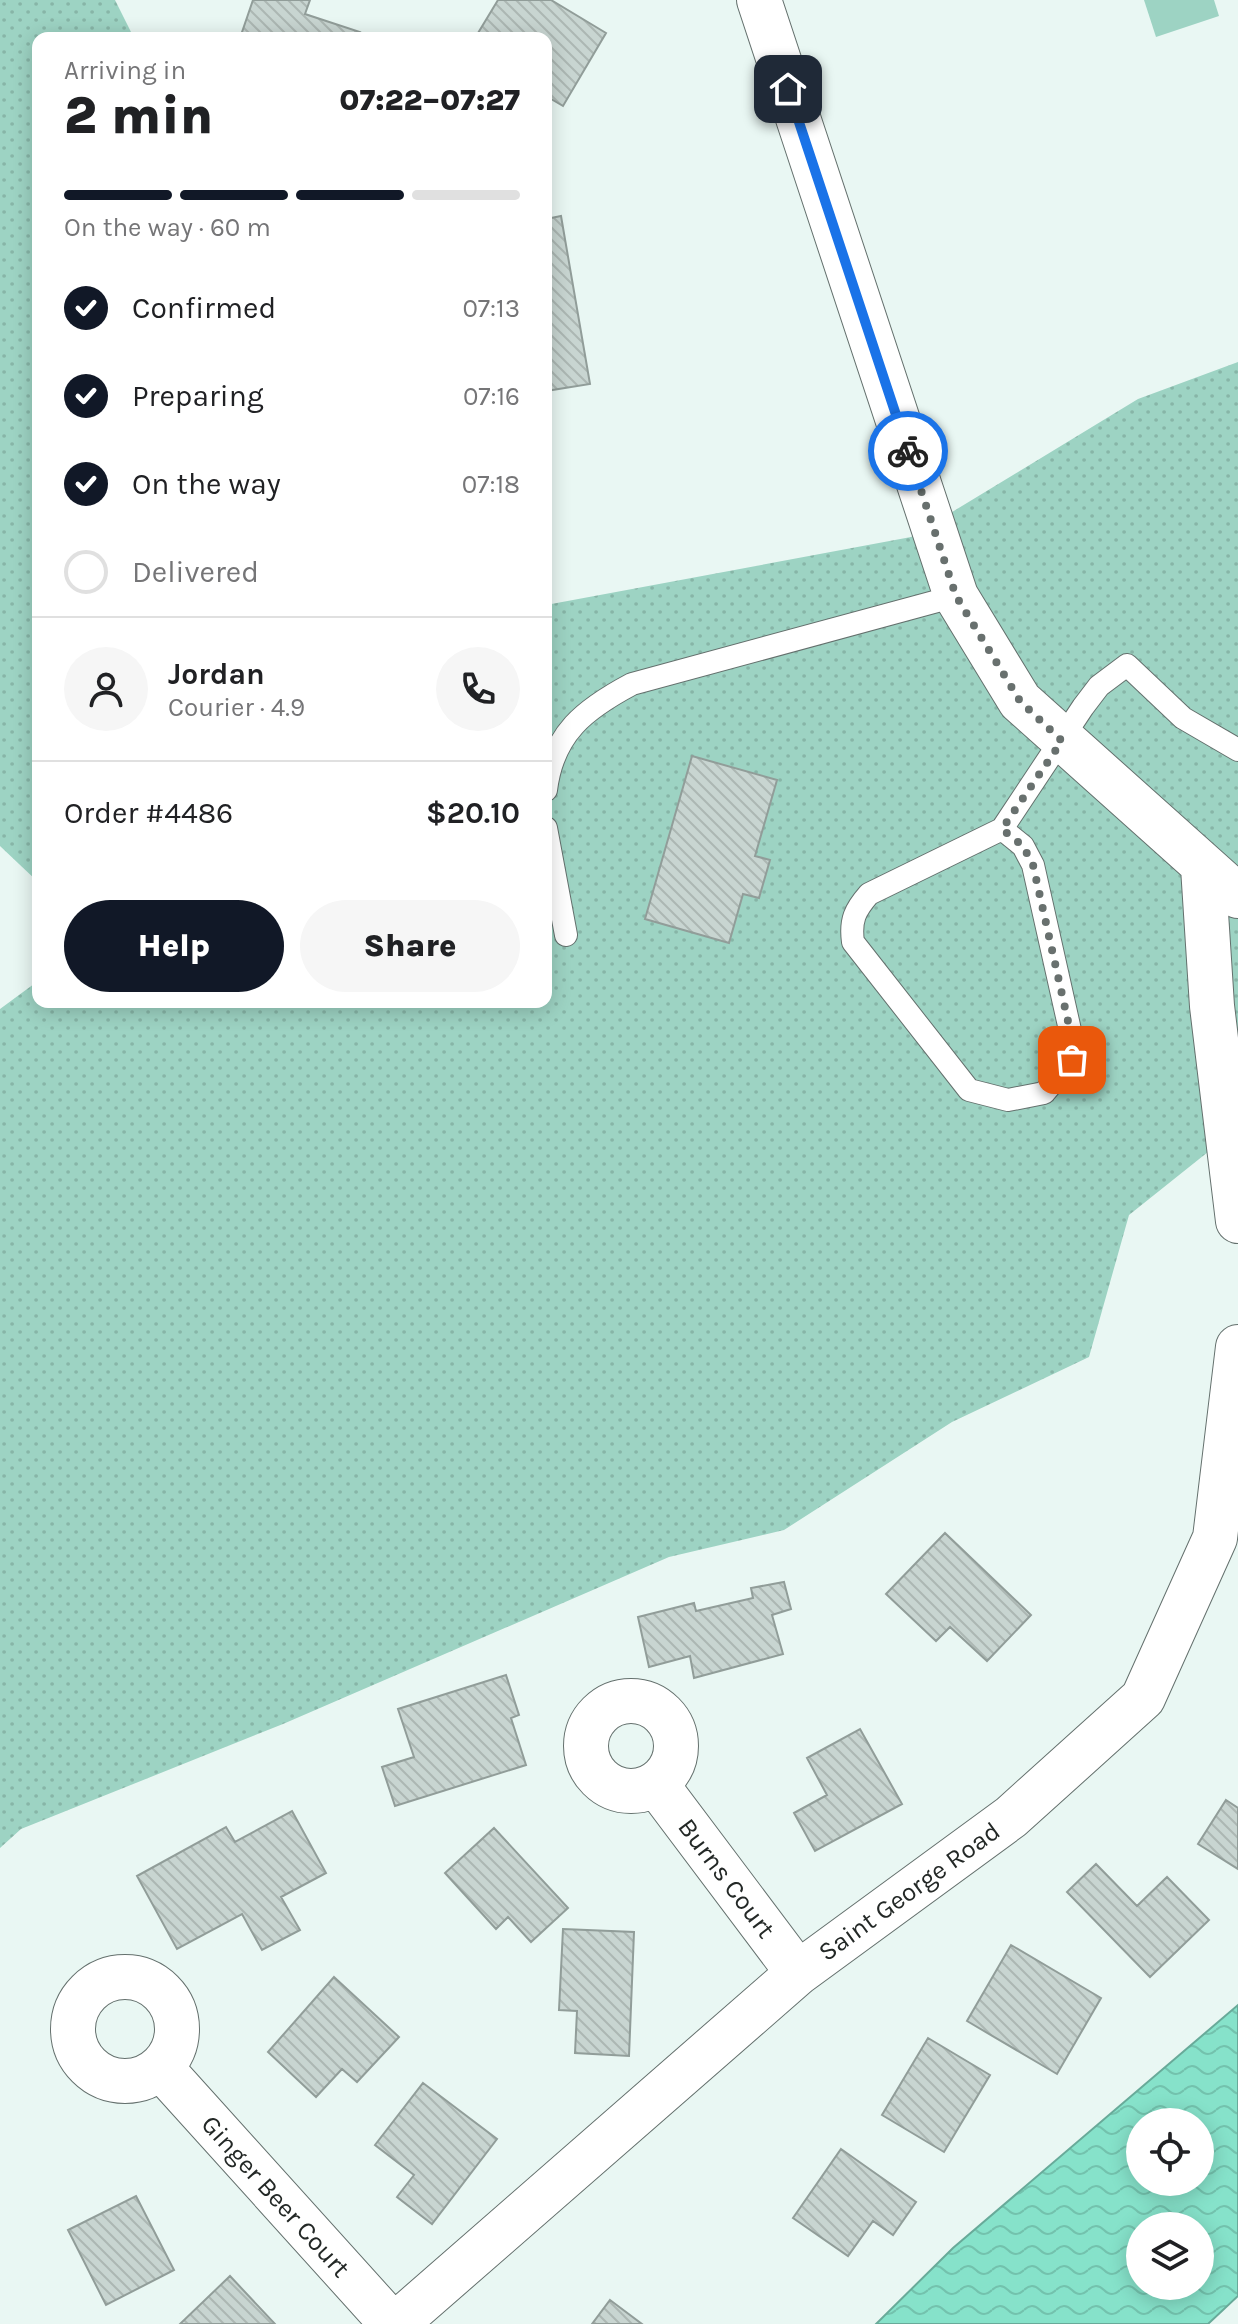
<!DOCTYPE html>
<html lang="en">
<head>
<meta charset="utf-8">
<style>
	:root { --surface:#fff; --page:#f6f6f6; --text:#202124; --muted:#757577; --line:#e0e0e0; --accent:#111827 }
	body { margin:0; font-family:Karla,sans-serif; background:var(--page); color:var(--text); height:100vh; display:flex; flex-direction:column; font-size:30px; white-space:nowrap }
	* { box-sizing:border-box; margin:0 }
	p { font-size:26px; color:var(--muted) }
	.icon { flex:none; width:44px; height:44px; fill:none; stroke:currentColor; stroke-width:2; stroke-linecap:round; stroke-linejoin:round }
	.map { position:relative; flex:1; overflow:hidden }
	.details { position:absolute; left:32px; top:32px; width:520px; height:976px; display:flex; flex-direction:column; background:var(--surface); border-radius:16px; box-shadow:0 4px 20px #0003 }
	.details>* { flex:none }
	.controls { position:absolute; left:1126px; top:2108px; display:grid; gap:16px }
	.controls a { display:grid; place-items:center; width:88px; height:88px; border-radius:50%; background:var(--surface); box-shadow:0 4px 20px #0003; font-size:40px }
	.pin { position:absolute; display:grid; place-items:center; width:68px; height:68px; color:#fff; margin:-34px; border-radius:16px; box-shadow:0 4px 12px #0006 }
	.courier { position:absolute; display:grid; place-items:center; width:80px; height:80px; margin:-40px; border:6px solid #1a73e8; border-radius:50%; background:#fff; color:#222; box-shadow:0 2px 10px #0007 }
	.summary em { font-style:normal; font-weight:800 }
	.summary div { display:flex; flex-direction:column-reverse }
	.summary { display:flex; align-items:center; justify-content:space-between; height:136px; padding:0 32px }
	h1 { font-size:52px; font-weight:800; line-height:60px }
	.bar { display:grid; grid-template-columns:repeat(4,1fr); gap:12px 8px; align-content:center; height:96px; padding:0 32px }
	.bar i { height:10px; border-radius:6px; background:var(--line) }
	.bar .current { background:var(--accent) }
	.bar p { grid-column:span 4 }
	.line { display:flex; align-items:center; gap:20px; padding:0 32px; border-top:2px solid var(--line) }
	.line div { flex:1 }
	.round { display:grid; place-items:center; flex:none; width:84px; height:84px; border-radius:42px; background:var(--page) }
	ol { padding:0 32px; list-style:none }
	li { display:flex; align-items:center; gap:24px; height:88px }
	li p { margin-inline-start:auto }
	li .icon { padding:8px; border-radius:50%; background:var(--accent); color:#fff; stroke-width:4 }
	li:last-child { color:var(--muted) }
	li i { width:44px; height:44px; border:4px solid var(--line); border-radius:50% }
	.button { display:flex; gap:16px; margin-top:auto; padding:16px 32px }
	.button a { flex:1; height:92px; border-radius:48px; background:var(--accent); color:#fff; font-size:32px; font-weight:800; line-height:92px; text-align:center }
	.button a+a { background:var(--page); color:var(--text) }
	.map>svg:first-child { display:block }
	.grass { fill:url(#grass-dots) }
	.park { fill:#9dd3c3 }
	.water { fill:url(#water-waves); stroke:#68aa99; stroke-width:2; fill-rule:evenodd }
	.building { fill:url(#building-back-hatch); stroke:#919d99; stroke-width:2 }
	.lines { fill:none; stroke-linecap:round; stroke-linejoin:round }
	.lane-casing { stroke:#64706d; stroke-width:24 }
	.street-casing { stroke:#64706d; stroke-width:46 }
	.lane { stroke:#fff; stroke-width:22 }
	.street { stroke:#fff; stroke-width:44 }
	.done { stroke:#68706e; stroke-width:8; stroke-dasharray:0 14.4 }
	.route { stroke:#1a73e8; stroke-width:10 }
	.labels { text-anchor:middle; stroke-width:7; stroke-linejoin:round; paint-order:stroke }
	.street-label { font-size:26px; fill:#232826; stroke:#fff }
</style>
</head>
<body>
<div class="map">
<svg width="1238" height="2324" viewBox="0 0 1238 2324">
	<defs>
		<pattern id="grass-dots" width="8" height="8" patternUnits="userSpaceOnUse" patternTransform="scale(2)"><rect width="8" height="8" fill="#9dd3c3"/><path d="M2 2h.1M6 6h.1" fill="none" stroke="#87b5a7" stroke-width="1.8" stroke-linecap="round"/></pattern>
		<pattern id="water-waves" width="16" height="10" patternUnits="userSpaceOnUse" patternTransform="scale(2)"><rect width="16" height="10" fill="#86e2ca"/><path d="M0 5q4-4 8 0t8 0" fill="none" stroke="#73c2ad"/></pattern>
		<pattern id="building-back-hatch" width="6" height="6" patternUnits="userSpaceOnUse" patternTransform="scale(2)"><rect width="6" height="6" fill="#c8d5d1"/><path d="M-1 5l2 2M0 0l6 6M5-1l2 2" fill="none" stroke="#acb7b3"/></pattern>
	</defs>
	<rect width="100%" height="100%" fill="#e9f7f3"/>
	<path class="grass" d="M0,0H115L134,38H38V882L0,846Z
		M1238,362V1128L1129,1215L1089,1357L952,1422L784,1530L669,1557L283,1724L21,1829L0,1848V1009L38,981V1002H546V605L911,537L1138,399Z"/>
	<path class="park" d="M1144,0H1214L1219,16L1156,37Z"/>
	<path class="water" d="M1238,2005V2296L1208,2324H876L953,2248ZM1140,2122H1200V2182H1140ZM1140,2226H1200V2286H1140Z"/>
	<path class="building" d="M253,0H310L305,14L360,32L357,38H240Z
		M498,0H551L606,33L563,106L546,96V38H475Z
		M561,216L590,384L546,391V219Z
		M692,756L777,780L755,856L770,860L759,898L743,894L729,943L645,919Z
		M945,1533L1031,1615L987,1661L950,1627L936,1641L886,1594Z
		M784,1582L791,1609L772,1615L783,1654L694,1678L690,1656L649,1667L638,1617L694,1603L696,1611L753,1598L751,1588Z
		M506,1675L519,1715L511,1718L526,1765L395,1806L382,1767L414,1757L398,1709Z
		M860,1729L902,1804L815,1851L794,1813L827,1795L807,1758Z
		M1226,1800L1238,1808V1869L1198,1844Z
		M292,1811L326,1873L281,1897L300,1930L262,1950L242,1914L177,1949L137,1876L226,1827L235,1842Z
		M494,1828L568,1908L531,1942L508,1917L496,1929L445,1873Z
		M1096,1864L1137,1906L1167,1877L1209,1920L1150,1977L1067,1892Z
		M563,1929L634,1932L629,2056L575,2053L577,2011L559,2010Z
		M1011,1945L1101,1998L1057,2074L967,2021Z
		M334,1977L399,2037L357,2082L342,2069L316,2097L268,2052Z
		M928,2038L990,2075L944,2152L882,2115Z
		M423,2083L497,2139L432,2224L397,2197L414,2175L375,2145Z
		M841,2149L916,2202L893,2235L873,2221L848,2256L793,2218Z
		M136,2196L174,2270L106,2305L68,2230Z
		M230,2276L275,2324H180Z
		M610,2300L642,2324H592Z"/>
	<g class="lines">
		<defs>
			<path id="lane" d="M546,790C553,733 585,709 632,684L956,596
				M546,828L566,935
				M1002,829L1023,846L1033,865L1072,1039V1060L1044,1093L1008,1100L969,1090L853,942C850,920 855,910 869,894L1002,829L1083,707L1099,686L1127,665L1183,718L1238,750"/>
			<path id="street" d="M759,0L956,596L1020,701L1238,896
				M1203,867L1212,1006L1238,1221
				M586 1746a45 45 0 1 1 90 0a45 45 0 1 1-90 0Z
				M656,1784L798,1973
				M73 2029a52 52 0 1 1 104 0a52 52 0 1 1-104 0Z
				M161,2068L392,2324
				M396,2324L798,1973L1011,1817L1143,1698L1215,1538L1238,1347"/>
		</defs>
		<use href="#lane" class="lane-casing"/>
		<use href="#street" class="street-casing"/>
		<use href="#lane" class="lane"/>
		<use href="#street" class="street"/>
	</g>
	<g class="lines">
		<path class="done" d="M908,451L956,596L1020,701L1062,741L1002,829L1023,846L1033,865L1072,1039V1060"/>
		<path class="route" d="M788,89L908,451"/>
	</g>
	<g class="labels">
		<g class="street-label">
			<text transform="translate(727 1878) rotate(53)" y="9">Burns Court</text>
			<text transform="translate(909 1891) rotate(-36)" y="9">Saint George Road</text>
			<text transform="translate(276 2196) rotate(48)" y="9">Ginger Beer Court</text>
		</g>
	</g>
</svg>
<div class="controls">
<a><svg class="icon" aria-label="locate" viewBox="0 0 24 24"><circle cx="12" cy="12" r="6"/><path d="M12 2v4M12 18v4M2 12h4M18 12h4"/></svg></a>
<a><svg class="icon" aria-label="layers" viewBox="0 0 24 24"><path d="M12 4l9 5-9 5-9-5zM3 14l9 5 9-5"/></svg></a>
</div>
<div class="pin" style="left:1072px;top:1060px;background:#ea580c"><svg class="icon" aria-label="bag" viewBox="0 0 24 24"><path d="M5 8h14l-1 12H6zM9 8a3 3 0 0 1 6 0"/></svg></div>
<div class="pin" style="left:788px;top:89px;background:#1f2937"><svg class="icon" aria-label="home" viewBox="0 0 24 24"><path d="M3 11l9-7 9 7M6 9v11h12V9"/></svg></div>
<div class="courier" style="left:908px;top:451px"><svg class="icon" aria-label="bike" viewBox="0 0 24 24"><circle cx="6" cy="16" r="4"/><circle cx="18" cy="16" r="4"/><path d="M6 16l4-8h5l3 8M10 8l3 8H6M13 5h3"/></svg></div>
<section class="details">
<div class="summary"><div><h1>2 min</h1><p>Arriving in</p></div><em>07:22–07:27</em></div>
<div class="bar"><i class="current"></i><i class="current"></i><i class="current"></i><i></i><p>On the way · 60 m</p></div>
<ol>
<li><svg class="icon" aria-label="check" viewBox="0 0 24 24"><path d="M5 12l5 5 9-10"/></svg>Confirmed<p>07:13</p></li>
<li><svg class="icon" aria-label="check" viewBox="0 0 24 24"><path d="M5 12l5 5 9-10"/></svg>Preparing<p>07:16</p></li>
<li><svg class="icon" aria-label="check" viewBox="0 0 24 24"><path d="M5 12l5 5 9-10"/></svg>On the way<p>07:18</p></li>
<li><i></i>Delivered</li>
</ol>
<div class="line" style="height:144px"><a class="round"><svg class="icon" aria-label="person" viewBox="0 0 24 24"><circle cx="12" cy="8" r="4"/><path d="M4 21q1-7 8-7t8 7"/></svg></a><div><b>Jordan</b><p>Courier · 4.9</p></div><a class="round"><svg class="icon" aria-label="phone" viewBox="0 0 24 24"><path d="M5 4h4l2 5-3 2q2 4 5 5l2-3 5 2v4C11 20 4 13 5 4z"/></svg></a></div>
<div class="line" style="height:104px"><div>Order #4486</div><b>$20.10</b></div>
<div class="button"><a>Help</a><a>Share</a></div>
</section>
</div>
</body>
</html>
